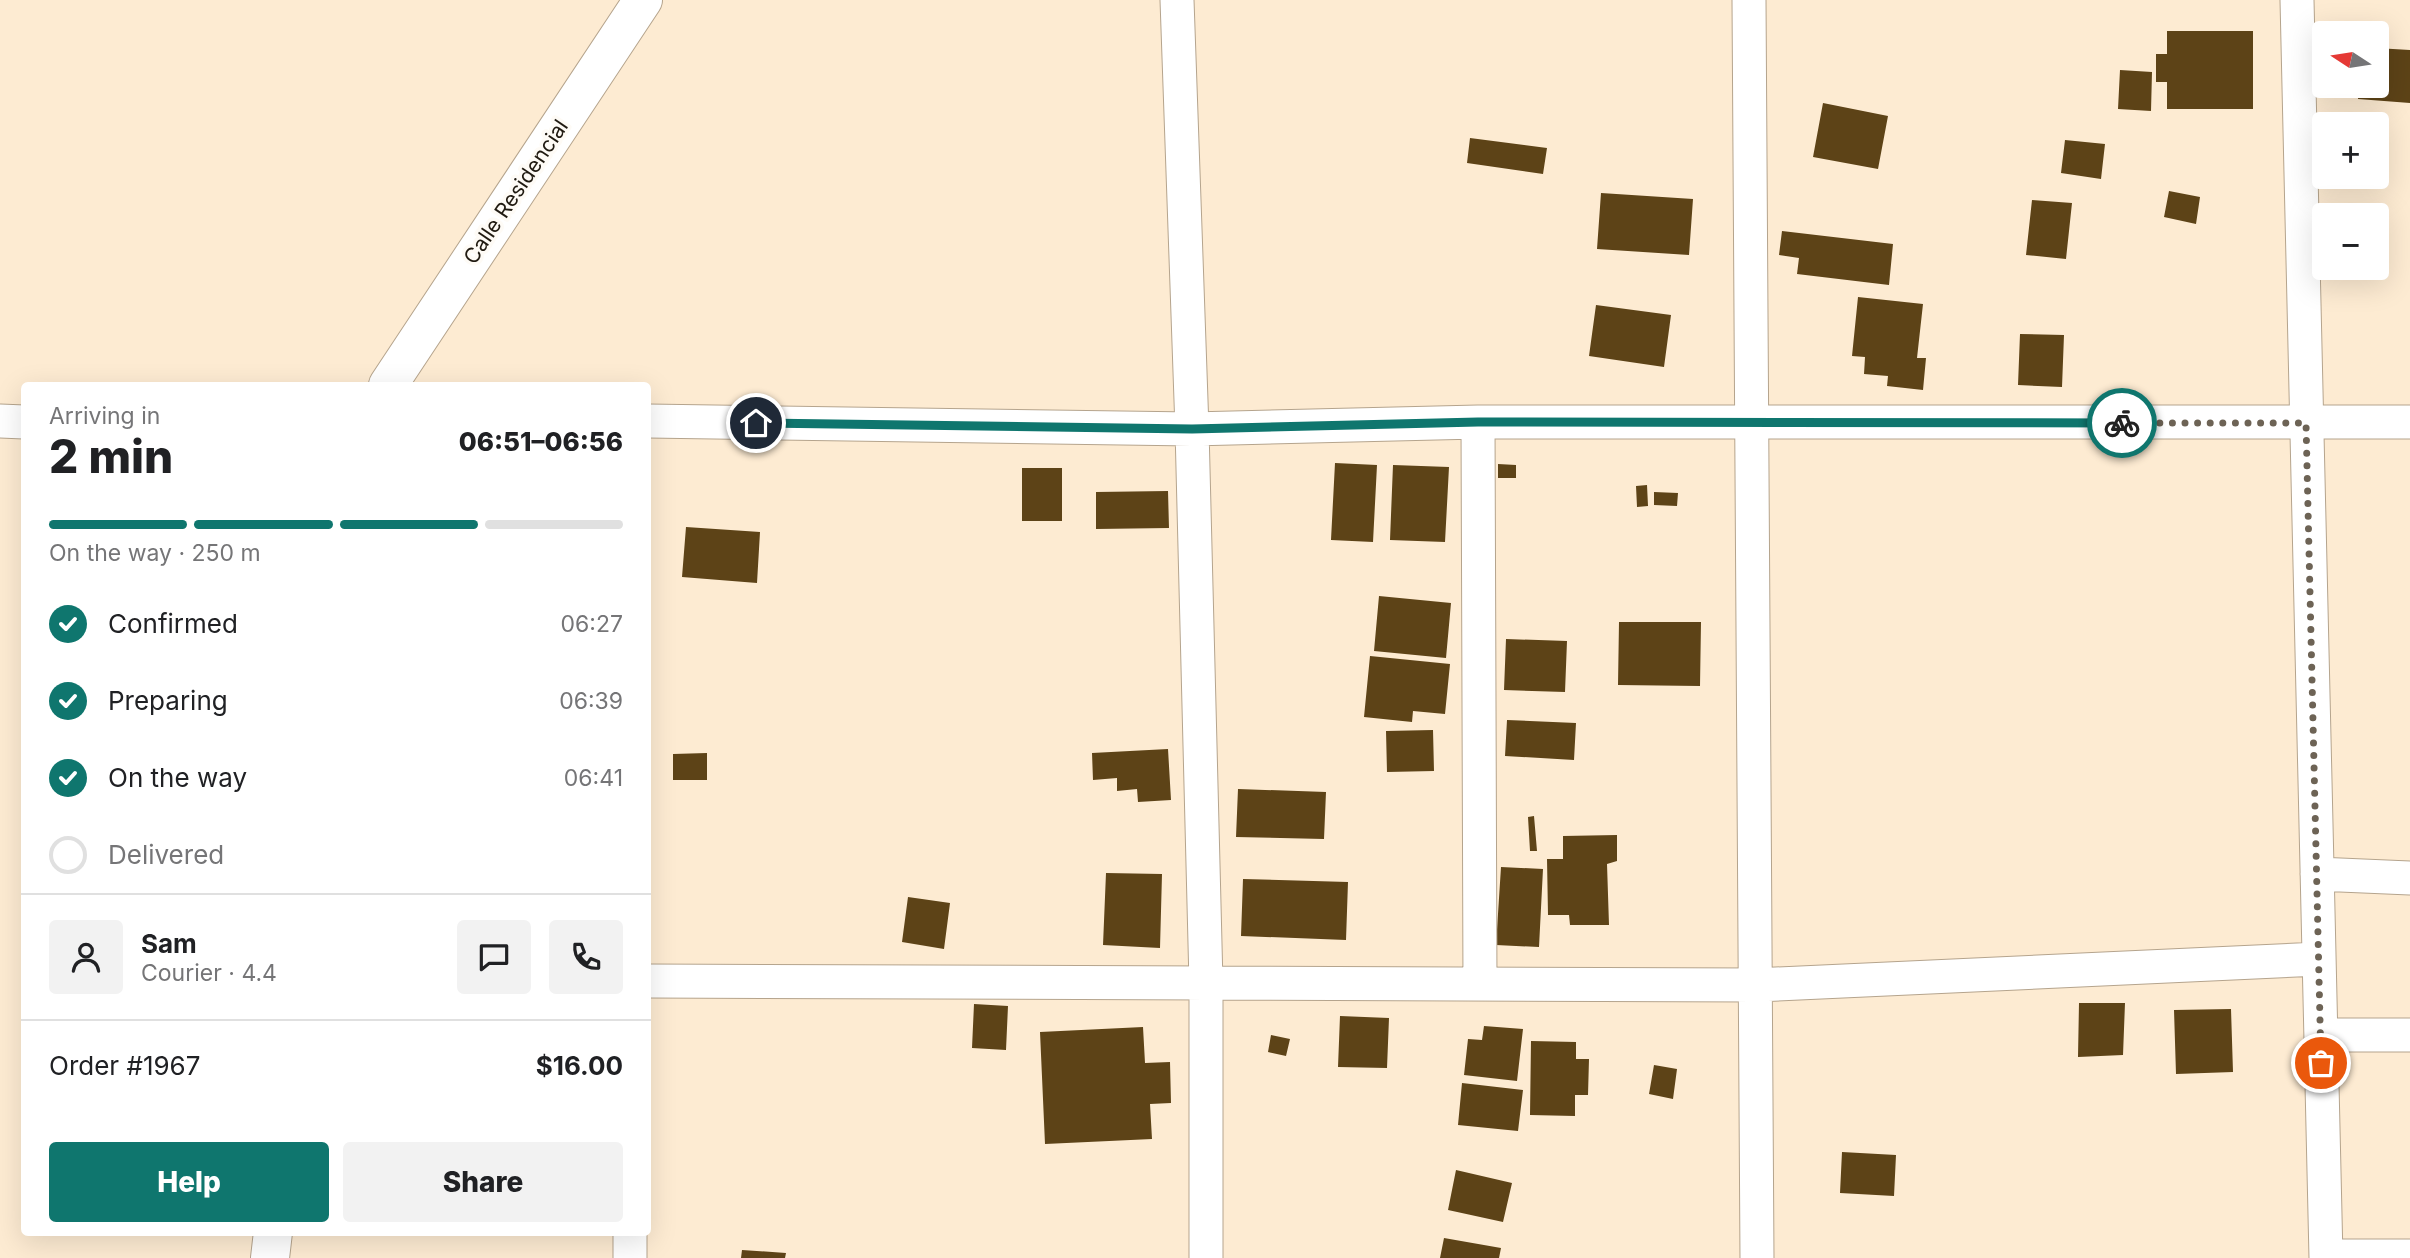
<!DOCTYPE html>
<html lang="en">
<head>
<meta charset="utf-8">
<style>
	:root { --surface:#fff; --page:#f2f2f2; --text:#202124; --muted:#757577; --line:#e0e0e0; --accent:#0f766e }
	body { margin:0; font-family:Inter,sans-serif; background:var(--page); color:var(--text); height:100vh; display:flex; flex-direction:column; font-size:26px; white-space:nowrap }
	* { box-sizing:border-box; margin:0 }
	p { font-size:23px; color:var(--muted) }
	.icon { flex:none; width:38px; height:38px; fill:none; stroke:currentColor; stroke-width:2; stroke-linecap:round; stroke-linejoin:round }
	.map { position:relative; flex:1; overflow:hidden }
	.details { position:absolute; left:21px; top:382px; width:630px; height:854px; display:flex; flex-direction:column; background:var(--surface); border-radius:7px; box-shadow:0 7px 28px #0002 }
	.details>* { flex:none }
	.needle { width:46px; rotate:282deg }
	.tools { position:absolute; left:2312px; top:21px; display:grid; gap:14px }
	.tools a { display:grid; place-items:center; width:77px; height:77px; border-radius:7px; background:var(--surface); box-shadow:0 7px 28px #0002; font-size:35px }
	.pin { position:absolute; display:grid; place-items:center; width:60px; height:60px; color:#fff; margin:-30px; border:4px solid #fff; border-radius:50%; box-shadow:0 2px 7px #0007 }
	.courier { position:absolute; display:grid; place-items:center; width:70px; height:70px; margin:-35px; border:5px solid #0f766e; border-radius:50%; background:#fff; color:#222; box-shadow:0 2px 9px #0007 }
	.head em { font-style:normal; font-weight:800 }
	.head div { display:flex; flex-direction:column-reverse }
	.head { display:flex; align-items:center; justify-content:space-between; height:119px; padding:0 28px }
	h1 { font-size:46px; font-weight:800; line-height:52px }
	.bar { display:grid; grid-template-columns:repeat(4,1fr); gap:10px 7px; align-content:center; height:84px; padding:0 28px }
	.bar i { height:9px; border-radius:5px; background:var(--line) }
	.bar .on { background:var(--accent) }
	.bar p { grid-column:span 4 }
	.line { display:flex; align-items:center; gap:18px; padding:0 28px; border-top:2px solid var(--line) }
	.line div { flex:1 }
	.round { display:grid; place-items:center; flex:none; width:74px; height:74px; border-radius:7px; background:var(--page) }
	ol { padding:0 28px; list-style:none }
	li { display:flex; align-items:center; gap:21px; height:77px }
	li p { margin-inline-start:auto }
	li .icon { padding:7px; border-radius:50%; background:var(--accent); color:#fff; stroke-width:4 }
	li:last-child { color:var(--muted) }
	li i { width:38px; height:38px; border:4px solid var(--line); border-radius:50% }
	.primary-button { display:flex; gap:14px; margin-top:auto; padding:14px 28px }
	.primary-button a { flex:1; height:80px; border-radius:7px; background:var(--accent); color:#fff; font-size:28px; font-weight:800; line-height:80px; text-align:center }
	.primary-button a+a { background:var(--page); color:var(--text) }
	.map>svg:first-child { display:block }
	.building { fill:#5d4317 }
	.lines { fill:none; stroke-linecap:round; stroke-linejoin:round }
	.minor-casing { stroke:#b5a48d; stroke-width:35 }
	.secondary-casing { stroke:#b5a48d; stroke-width:40 }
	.minor { stroke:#fff; stroke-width:33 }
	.secondary { stroke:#fff; stroke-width:38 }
	.done { stroke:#6d6355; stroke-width:7; stroke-dasharray:0 12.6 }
	.route { stroke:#0f766e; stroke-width:9 }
	.labels { text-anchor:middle; stroke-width:7; stroke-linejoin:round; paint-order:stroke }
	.street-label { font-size:21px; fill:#201a11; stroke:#fefbf6 }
</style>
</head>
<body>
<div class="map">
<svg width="2410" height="1258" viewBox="0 0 2410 1258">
	<rect width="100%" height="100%" fill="#fdebd2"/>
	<path class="building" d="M2167,31H2253V109H2167V82H2156V54H2167Z
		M2376,48L2410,50V103L2358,99L2359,86H2376Z
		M2120,70L2152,72L2151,111L2118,109Z
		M1823,103L1888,116L1878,169L1813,157Z
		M1470,138L1547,148L1543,174L1467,163Z
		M2065,140L2105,144L2101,179L2061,173Z
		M2169,191L2200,197L2196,224L2164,217Z
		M1601,193L1693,199L1689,255L1597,249Z
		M2032,200L2072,203L2066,259L2026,255Z
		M1782,231L1893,244L1889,285L1797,274L1799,258L1779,255Z
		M1858,297L1923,304L1917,358H1926L1923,390L1887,386L1888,376L1864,374L1865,357L1852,356Z
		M1596,305L1671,315L1664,367L1589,356Z
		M2020,334L2064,335L2062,387L2018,385Z
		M1335,463L1377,465L1373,542L1331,540Z
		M1498,464L1516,465V478H1498Z
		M1393,465L1449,467L1445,542L1390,540Z
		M1022,468H1062V521H1022Z
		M1647,485L1648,506L1637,507L1636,486Z
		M1168,491L1169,528L1096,529V492Z
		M1654,492L1678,493L1677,506L1654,505Z
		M686,527L760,532L757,583L682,577Z
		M1379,596L1451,603L1446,658L1374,651Z
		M1619,622H1701L1700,686L1618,685Z
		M1506,639L1567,641L1565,692L1504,690Z
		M1370,656L1450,664L1445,714L1413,711L1412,722L1364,717Z
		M1507,720L1576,723L1574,760L1505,756Z
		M1433,730L1434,771L1387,772L1386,731Z
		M1168,749L1171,800L1138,802L1137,789L1117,791V778L1093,780L1092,753Z
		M707,753V780H673V754Z
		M1238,789L1326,792L1324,839L1236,837Z
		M1534,816L1537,851H1530L1528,817Z
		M1617,835V861L1607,864L1609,925H1570L1569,915H1548L1547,859H1563V836Z
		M1501,867L1543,869L1539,947L1496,945Z
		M1106,873L1162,874L1160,948L1103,945Z
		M1243,879L1348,882L1346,940L1241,936Z
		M908,897L950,903L944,949L902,942Z
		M2079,1003H2125L2123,1055L2078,1057Z
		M974,1004L1008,1006L1006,1050L972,1048Z
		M2231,1009L2233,1072L2176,1074L2174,1010Z
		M1340,1016L1389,1018L1387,1068L1338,1067Z
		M1484,1026L1523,1029L1517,1081L1464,1075L1468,1039L1482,1040Z
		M1143,1027L1145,1063L1170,1062L1171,1103L1150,1104L1152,1139L1045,1144L1040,1032Z
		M1271,1035L1290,1039L1286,1056L1268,1052Z
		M1531,1041L1576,1042V1059H1589L1588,1095H1575V1116L1530,1115Z
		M1654,1065L1677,1069L1673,1099L1649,1094Z
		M1462,1083L1523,1090L1518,1131L1458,1125Z
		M1842,1152L1896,1155L1894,1196L1840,1193Z
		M1456,1170L1512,1183L1503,1222L1448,1210Z
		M1444,1238L1501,1248L1499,1258H1440Z
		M742,1250L786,1253L785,1258H741Z"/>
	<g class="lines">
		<defs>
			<path id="minor" d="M1177,0L1192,429L1206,983V1258
				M1749,0L1757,1258
				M2297,0L2326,1258
				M0,421L24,422
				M648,421L1192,429L1478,422H2410
				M1478,422L1480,984
				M2317,874L2410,878
				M648,981L1756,985L2319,959
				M2321,1035H2410
				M2326,1256H2410
				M630,1258V1232"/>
			<path id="secondary" d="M388,385L643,0
				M270,1258L273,1232"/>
		</defs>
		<use href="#minor" class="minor-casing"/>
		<use href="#secondary" class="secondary-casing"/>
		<use href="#minor" class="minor"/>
		<use href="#secondary" class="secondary"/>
	</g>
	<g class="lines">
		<path class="done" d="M2122,423H2306L2321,1063"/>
		<path class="route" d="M756,423L1192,429L1478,422L2122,423"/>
	</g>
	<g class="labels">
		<g class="street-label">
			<text transform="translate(516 192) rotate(-56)" y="7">Calle Residencial</text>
		</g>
	</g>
</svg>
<div class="tools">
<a><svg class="needle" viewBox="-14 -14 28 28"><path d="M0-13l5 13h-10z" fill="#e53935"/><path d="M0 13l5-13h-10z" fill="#757577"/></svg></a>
<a>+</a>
<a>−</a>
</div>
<div class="pin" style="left:2321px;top:1063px;background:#ea580c"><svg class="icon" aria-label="bag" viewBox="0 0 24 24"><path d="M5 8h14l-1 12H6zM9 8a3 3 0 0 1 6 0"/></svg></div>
<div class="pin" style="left:756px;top:423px;background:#1f2937"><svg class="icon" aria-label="home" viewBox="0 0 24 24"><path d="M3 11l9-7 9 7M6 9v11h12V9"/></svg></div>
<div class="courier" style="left:2122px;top:423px"><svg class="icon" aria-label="bike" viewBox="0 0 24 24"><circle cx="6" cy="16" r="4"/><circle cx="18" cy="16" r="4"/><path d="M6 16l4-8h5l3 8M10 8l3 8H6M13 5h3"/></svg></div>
<section class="details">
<div class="head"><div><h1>2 min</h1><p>Arriving in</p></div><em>06:51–06:56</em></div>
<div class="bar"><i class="on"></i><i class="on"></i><i class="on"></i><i></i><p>On the way · 250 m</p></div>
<ol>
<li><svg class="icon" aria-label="check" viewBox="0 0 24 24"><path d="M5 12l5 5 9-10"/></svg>Confirmed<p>06:27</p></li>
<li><svg class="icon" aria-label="check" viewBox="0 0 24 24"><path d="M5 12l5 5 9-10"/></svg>Preparing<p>06:39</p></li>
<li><svg class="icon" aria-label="check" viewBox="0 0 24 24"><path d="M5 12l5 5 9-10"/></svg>On the way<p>06:41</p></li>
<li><i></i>Delivered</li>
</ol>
<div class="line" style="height:126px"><a class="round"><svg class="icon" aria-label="person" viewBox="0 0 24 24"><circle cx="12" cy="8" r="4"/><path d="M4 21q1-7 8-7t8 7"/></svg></a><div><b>Sam</b><p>Courier · 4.4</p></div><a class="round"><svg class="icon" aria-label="chat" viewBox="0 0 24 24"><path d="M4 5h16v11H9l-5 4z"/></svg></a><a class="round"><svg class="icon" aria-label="phone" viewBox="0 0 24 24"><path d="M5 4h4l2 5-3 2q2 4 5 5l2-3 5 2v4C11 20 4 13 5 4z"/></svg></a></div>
<div class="line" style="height:91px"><div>Order #1967</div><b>$16.00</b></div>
<div class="primary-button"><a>Help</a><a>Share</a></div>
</section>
</div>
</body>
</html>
